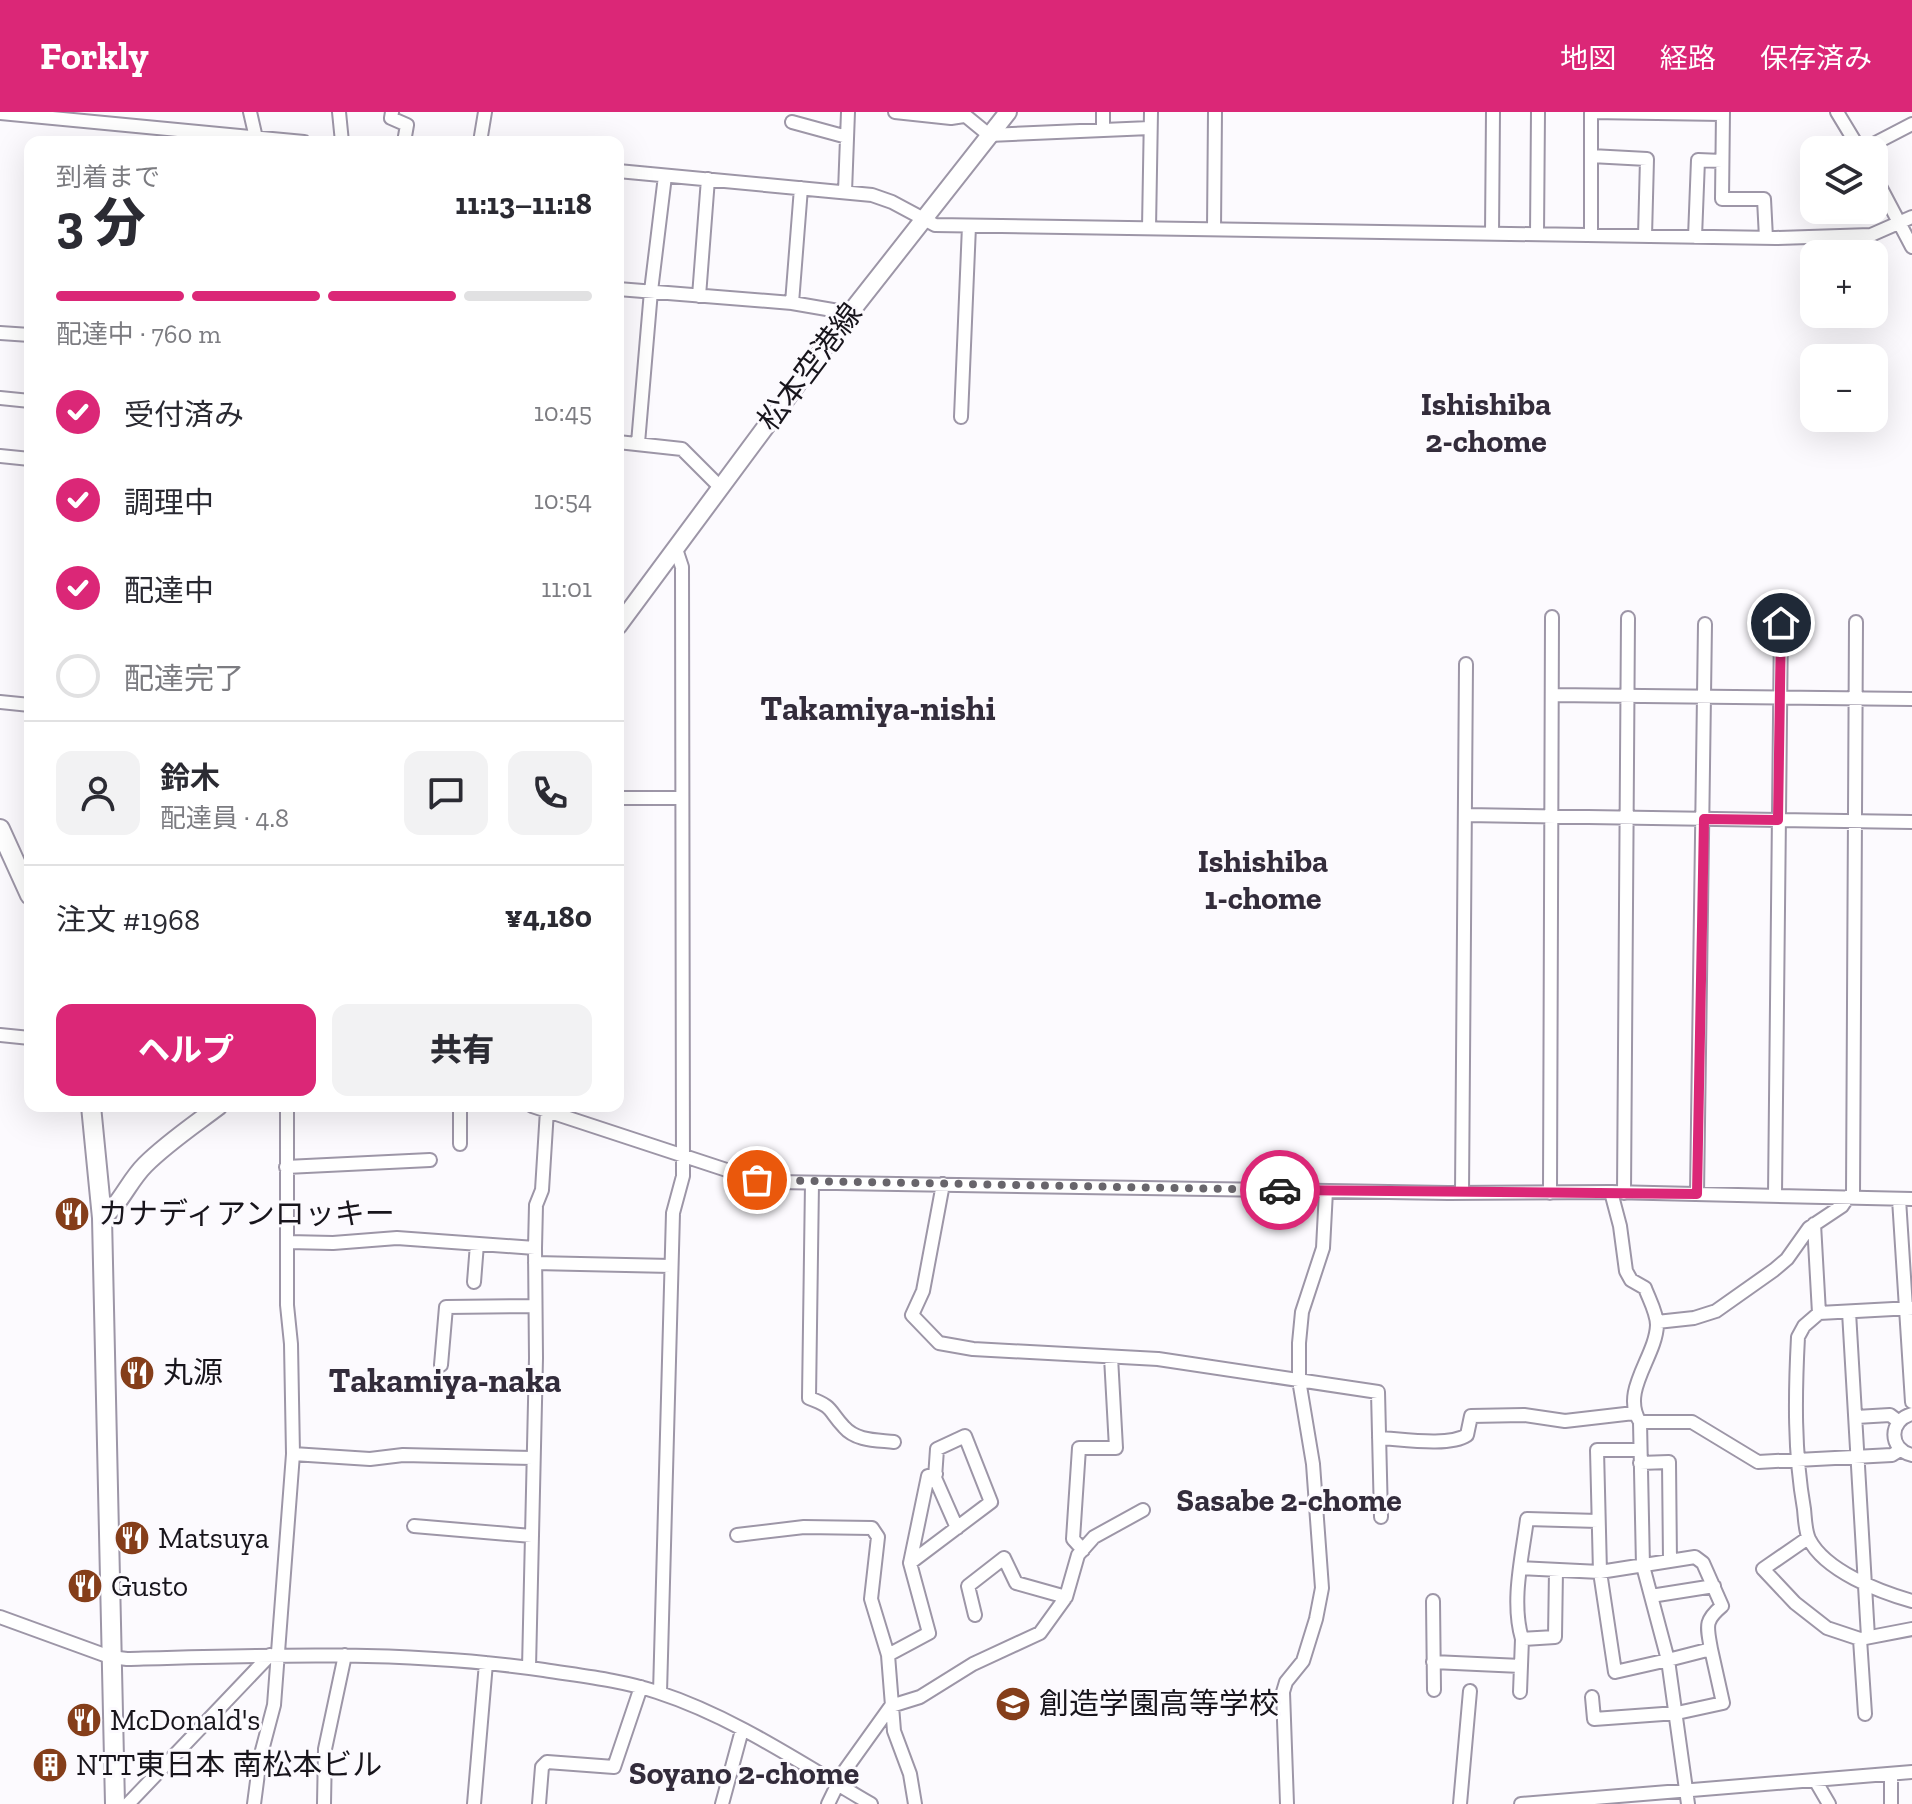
<!DOCTYPE html>
<html lang="ja">
<head>
<meta charset="utf-8">
<style>
	:root { --surface:#fff; --page:#f2f2f3; --text:#2b2b33; --muted:#7c7c81; --line:#e1e1e2; --accent:#db2777 }
	body { margin:0; font-family:"Zilla Slab","Noto Sans JP",serif; background:var(--page); color:var(--text); height:100vh; display:flex; flex-direction:column; font-size:30px; white-space:nowrap }
	* { box-sizing:border-box; margin:0 }
	p { font-size:26px; color:var(--muted) }
	.icon { flex:none; width:44px; height:44px; fill:none; stroke:currentColor; stroke-width:2; stroke-linecap:round; stroke-linejoin:round }
	.map { position:relative; flex:1; overflow:hidden }
	.sheet { position:absolute; left:24px; top:24px; width:600px; height:976px; display:flex; flex-direction:column; background:var(--surface); border-radius:16px; box-shadow:0 8px 32px #0002 }
	.sheet>* { flex:none }
	.fabs { position:absolute; left:1800px; top:24px; display:grid; gap:16px }
	.fabs a { display:grid; place-items:center; width:88px; height:88px; border-radius:16px; background:var(--surface); box-shadow:0 8px 32px #0002; font-size:40px }
	.pin { position:absolute; display:grid; place-items:center; width:68px; height:68px; color:#fff; margin:-34px; border:4px solid #fff; border-radius:50%; box-shadow:0 2px 8px #0007 }
	.courier { position:absolute; display:grid; place-items:center; width:80px; height:80px; margin:-40px; border:6px solid #db2777; border-radius:50%; background:#fff; color:#222; box-shadow:0 2px 10px #0007 }
	.headline em { font-style:normal; font-weight:800 }
	.headline div { display:flex; flex-direction:column-reverse }
	.headline { display:flex; align-items:center; justify-content:space-between; height:136px; padding:0 32px }
	h1 { font-size:52px; font-weight:800; line-height:60px }
	.bar { display:grid; grid-template-columns:repeat(4,1fr); gap:12px 8px; align-content:center; height:96px; padding:0 32px }
	.bar i { height:10px; border-radius:6px; background:var(--line) }
	.bar .selected { background:var(--accent) }
	.bar p { grid-column:span 4 }
	.line { display:flex; align-items:center; gap:20px; padding:0 32px; border-top:2px solid var(--line) }
	.line div { flex:1 }
	.round { display:grid; place-items:center; flex:none; width:84px; height:84px; border-radius:16px; background:var(--page) }
	ol { padding:0 32px; list-style:none }
	li { display:flex; align-items:center; gap:24px; height:88px }
	li p { margin-inline-start:auto }
	li .icon { padding:8px; border-radius:50%; background:var(--accent); color:#fff; stroke-width:4 }
	li:last-child { color:var(--muted) }
	li i { width:44px; height:44px; border:4px solid var(--line); border-radius:50% }
	.button { display:flex; gap:16px; margin-top:auto; padding:16px 32px }
	.button a { flex:1; height:92px; border-radius:16px; background:var(--accent); color:#fff; font-size:32px; font-weight:800; line-height:92px; text-align:center }
	.button a+a { background:var(--page); color:var(--text) }
	header { display:flex; align-items:center; gap:48px; box-sizing:border-box; height:112px; padding:0 40px; background:var(--accent); color:#fff }
	header strong { font-size:38px }
	nav { display:flex; gap:44px; margin-inline-start:auto; font-size:28px }
	.map>svg:first-child { display:block }
	.lines { fill:none; stroke-linecap:round; stroke-linejoin:round }
	.minor-casing { stroke:#9d96a7; stroke-width:16 }
	.major-casing { stroke:#9d96a7; stroke-width:20 }
	.highway-casing { stroke:#9d96a7; stroke-width:22 }
	.minor { stroke:#fff; stroke-width:12 }
	.major { stroke:#fff; stroke-width:16 }
	.highway { stroke:#fff; stroke-width:18 }
	.done { stroke:#68656b; stroke-width:8; stroke-dasharray:0 14.4 }
	.route { stroke:#db2777; stroke-width:10 }
	.labels { text-anchor:middle; stroke-width:6; stroke-linejoin:round; paint-order:stroke }
	.street-label { font-size:30px; fill:#18151c; stroke:#fcfafe }
	.poi-label { font-size:30px; fill:#18151c; stroke:#fcfafe; text-anchor:start }
	.neighbourhood-label { font-size:32px; font-weight:bold; fill:#332c3b; stroke:#fcfafe }
	.quarter-label { font-size:34px; font-weight:bold; fill:#332c3b; stroke:#fcfafe }
</style>
</head>
<body>
<header>
<strong>Forkly</strong>
<nav><a>地図</a><a>経路</a><a>保存済み</a></nav>
</header>
<div class="map">
<svg width="1912" height="1692" viewBox="0 0 1912 1692">
	<rect width="100%" height="100%" fill="#fcfafe"/>
	<g class="lines">
		<defs>
			<path id="minor" d="M250,0L256,26
				M339,0L342,30
				M392,0L391,6L407,13L404,30
				M895,0L951,6L964,4
				M961,0L989,23L1150,16
				M1103,0V18
				M1591,0L1723,2
				M1591,0V123
				M1723,0L1722,87H1764L1766,126
				M1837,0L1860,38
				M0,1L304,30
				M792,10L847,25
				M480,30L485,0
				M1862,38L1912,12
				M1591,44L1647,47L1645,124
				M618,59L872,83L892,90L935,113L1776,126L1871,123L1912,105
				M1874,63L1912,135
				M845,80L848,0
				M1149,116L1151,0
				M1214,117L1215,0
				M1492,122L1493,0
				M1537,122L1538,0
				M1695,125L1698,48L1722,49
				M618,177L792,191L850,201
				M699,184L708,67
				M792,191L801,76
				M0,221L30,223
				M0,286L30,289
				M961,305L969,114
				M618,330L682,337L721,376
				M638,331L651,179L665,64
				M0,344L30,347
				M1552,583L1912,587
				M0,590L30,593
				M618,686H682
				M1466,703L1912,710
				M0,923L30,926
				M532,994L757,1068L776,1070L1448,1081L1611,1080L1912,1087
				M460,1032V994
				M286,1055L430,1048
				M812,1071L809,1286C834,1295 828,1298 844,1315C856,1329 877,1328 894,1330
				M943,1072L923,1179L912,1203L939,1231L973,1237L1158,1247L1378,1280L1381,1405
				M1611,1080L1620,1114L1626,1159L1631,1168L1645,1176C1649,1187 1657,1201 1657,1213C1656,1245 1620,1279 1640,1310H1692L1758,1350L1892,1343L1900,1338
				M1462,1081L1466,552
				M1550,1081L1552,505
				M1624,1081L1628,506
				M1697,1082L1705,512
				M1775,1083L1781,511
				M1853,1085L1856,510
				M1899,1087L1912,1290
				M1814,1112L1819,1201
				M288,1130L333,1131L397,1126L535,1136
				M535,1151L671,1154
				M474,1170L477,1132
				M1912,1196L1819,1201L1804,1214L1798,1225C1795,1282 1794,1340 1804,1397C1805,1406 1805,1418 1809,1427C1825,1459 1880,1480 1912,1489
				M1849,1200L1868,1525
				M1657,1210L1694,1206L1716,1199L1774,1158L1787,1147L1809,1116L1842,1094L1848,1085
				M441,1253L446,1195L535,1194
				M1912,1302C1889,1308 1888,1337 1912,1343
				M1856,1305L1890,1303L1898,1309
				M1379,1326C1401,1327 1449,1335 1467,1323L1471,1304L1524,1303L1565,1309L1634,1301
				M1640,1338H1597L1600,1460L1615,1560L1668,1548L1643,1454L1640,1310
				M293,1342L370,1347L403,1343L533,1346
				M1640,1351L1669,1350L1670,1449
				M414,1414L532,1424
				M737,1423L804,1415L872,1416L878,1425L871,1487L888,1543L894,1619L910,1662L915,1692
				M1808,1426L1763,1457L1795,1491L1827,1516L1860,1527L1865,1602
				M1083,1438L1073,1427L1079,1336H1116L1111,1245
				M910,1451L928,1364L936,1362
				M1521,1456L1600,1460L1695,1445L1703,1451L1722,1494C1704,1509 1707,1514 1711,1537
				M1651,1484L1714,1474
				M1433,1489L1434,1578
				M975,1503L968,1474L1004,1446L1016,1471L1066,1485
				M0,1505L110,1545L127,1547C267,1543 406,1538 544,1558C582,1564 621,1568 657,1580C734,1605 802,1652 871,1692
				M1522,1527C1511,1489 1522,1446 1527,1407L1598,1409
				M1860,1527L1912,1517
				M888,1543L929,1521L910,1451L991,1390L965,1324L937,1337L935,1366L957,1416
				M1433,1550L1521,1554
				M529,1556L536,1246L535,1136L536,1093L542,1078L547,998
				M1520,1580L1522,1527L1555,1525L1556,1458
				M660,1581L673,1101L683,1064L682,455L676,437
				M1592,1585L1594,1607L1677,1601L1723,1591L1711,1537L1668,1548L1688,1692
				M1815,1668L1829,1692
				M128,1692L270,1543
				M254,1692L260,1646L274,1593L293,1342L291,1232L287,1193V994
				M324,1692L325,1637L345,1543
				M474,1692L486,1551
				M539,1692L542,1655L547,1650L614,1655L641,1575
				M722,1692L742,1618
				M828,1692L843,1661L891,1594L920,1585L973,1552L1040,1521L1066,1485L1078,1443L1094,1425L1143,1398
				M1287,1692L1283,1580L1286,1570L1303,1549L1316,1507L1322,1476L1313,1352L1299,1268V1231L1302,1200L1323,1136L1326,1079
				M1460,1692L1470,1579
				M1521,1692L1912,1660
				M1891,1692V1662"/>
			<path id="major" d="M618,514L850,201L1008,0
				M102,1106C121,1092 128,1070 145,1053C167,1031 194,1013 219,994"/>
			<path id="highway" d="M0,717L30,783
				M91,994L102,1106L115,1692"/>
		</defs>
		<use href="#minor" class="minor-casing"/>
		<use href="#major" class="major-casing"/>
		<use href="#highway" class="highway-casing"/>
		<use href="#minor" class="minor"/>
		<use href="#major" class="major"/>
		<use href="#highway" class="highway"/>
	</g>
	<g class="lines">
		<path class="done" d="M757,1068L1280,1078"/>
		<path class="route" d="M1280,1078L1697,1082L1704,707L1778,708L1781,511"/>
	</g>
	<defs>
		<symbol id="restaurant-disc" viewBox="-11 -11 22 22"><circle r="9.5" fill="#853e1a" stroke="#fcfafe"/><path d="M-5-6h1v4h1v-4h1v4h1v-4h1v5L-1.5 .5V6h-2V.5L-5-1ZM5-6V6H3V1.5H1.5Q1.5-4 5-6Z" fill="#fff"/></symbol>
		<symbol id="school-disc" viewBox="-11 -11 22 22"><circle r="9.5" fill="#853e1a" stroke="#fcfafe"/><path d="M0-5L7-2L0 1L-7-2ZM-4 1L0 2.5L4 1V4Q0 6-4 4Z" fill="#fff"/></symbol>
		<symbol id="building-disc" viewBox="-11 -11 22 22"><circle r="9.5" fill="#853e1a" stroke="#fcfafe"/><path d="M-4-6H4V6H1V3H-1V6H-4ZM-2.5-4.3h1.7v1.8h-1.7ZM.8-4.3h1.7v1.8H.8ZM-2.5-1h1.7V.8h-1.7ZM.8-1h1.7V.8H.8Z" fill="#fff"/></symbol>
	</defs>
	<g fill-rule="evenodd">
		<use href="#restaurant-disc" x="52" y="1082" width="40" height="40"/>
		<use href="#restaurant-disc" x="117" y="1241" width="40" height="40"/>
		<use href="#restaurant-disc" x="112" y="1406" width="40" height="40"/>
		<use href="#restaurant-disc" x="65" y="1454" width="40" height="40"/>
		<use href="#school-disc" x="993" y="1572" width="40" height="40"/>
		<use href="#restaurant-disc" x="64" y="1588" width="40" height="40"/>
		<use href="#building-disc" x="30" y="1633" width="40" height="40"/>
	</g>
	<g class="labels">
		<g class="street-label">
			<text transform="translate(810 255) rotate(-53)" y="10">松本空港線</text>
		</g>
		<g class="poi-label">
			<text x="98" y="1112">カナディアンロッキー</text>
			<text x="163" y="1271">丸源</text>
			<text x="158" y="1436">Matsuya</text>
			<text x="111" y="1484">Gusto</text>
			<text x="1039" y="1602">創造学園高等学校</text>
			<text x="110" y="1618">McDonald's</text>
			<text x="76" y="1663">NTT東日本 南松本ビル</text>
		</g>
		<g class="neighbourhood-label">
			<text x="1486" y="303">Ishishiba<tspan x="1486" dy="37">2-chome</tspan></text>
			<text x="1263" y="760">Ishishiba<tspan x="1263" dy="37">1-chome</tspan></text>
			<text x="1289" y="1399">Sasabe 2-chome</text>
			<text x="744" y="1672">Soyano 2-chome</text>
		</g>
		<g class="quarter-label">
			<text x="878" y="608">Takamiya-nishi</text>
			<text x="445" y="1280">Takamiya-naka</text>
		</g>
	</g>
</svg>
<div class="fabs">
<a><svg class="icon" aria-label="layers" viewBox="0 0 24 24"><path d="M12 4l9 5-9 5-9-5zM3 14l9 5 9-5"/></svg></a>
<a>+</a>
<a>−</a>
</div>
<div class="pin" style="left:757px;top:1068px;background:#ea580c"><svg class="icon" aria-label="bag" viewBox="0 0 24 24"><path d="M5 8h14l-1 12H6zM9 8a3 3 0 0 1 6 0"/></svg></div>
<div class="pin" style="left:1781px;top:511px;background:#1f2937"><svg class="icon" aria-label="home" viewBox="0 0 24 24"><path d="M3 11l9-7 9 7M6 9v11h12V9"/></svg></div>
<div class="courier" style="left:1280px;top:1078px"><svg class="icon" aria-label="car" viewBox="0 0 24 24"><path d="M5 17H2v-5l4-1 3-4h7l3 4 3 1v5h-3M9 17h6M6 11h13"/><circle cx="7" cy="17" r="2"/><circle cx="17" cy="17" r="2"/></svg></div>
<section class="sheet">
<div class="headline"><div><h1>3 分</h1><p>到着まで</p></div><em>11:13–11:18</em></div>
<div class="bar"><i class="selected"></i><i class="selected"></i><i class="selected"></i><i></i><p>配達中 · 760 m</p></div>
<ol>
<li><svg class="icon" aria-label="check" viewBox="0 0 24 24"><path d="M5 12l5 5 9-10"/></svg>受付済み<p>10:45</p></li>
<li><svg class="icon" aria-label="check" viewBox="0 0 24 24"><path d="M5 12l5 5 9-10"/></svg>調理中<p>10:54</p></li>
<li><svg class="icon" aria-label="check" viewBox="0 0 24 24"><path d="M5 12l5 5 9-10"/></svg>配達中<p>11:01</p></li>
<li><i></i>配達完了</li>
</ol>
<div class="line" style="height:144px"><a class="round"><svg class="icon" aria-label="person" viewBox="0 0 24 24"><circle cx="12" cy="8" r="4"/><path d="M4 21q1-7 8-7t8 7"/></svg></a><div><b>鈴木</b><p>配達員 · 4.8</p></div><a class="round"><svg class="icon" aria-label="chat" viewBox="0 0 24 24"><path d="M4 5h16v11H9l-5 4z"/></svg></a><a class="round"><svg class="icon" aria-label="phone" viewBox="0 0 24 24"><path d="M5 4h4l2 5-3 2q2 4 5 5l2-3 5 2v4C11 20 4 13 5 4z"/></svg></a></div>
<div class="line" style="height:104px"><div>注文 #1968</div><b>¥4,180</b></div>
<div class="button"><a>ヘルプ</a><a>共有</a></div>
</section>
</div>
</body>
</html>
